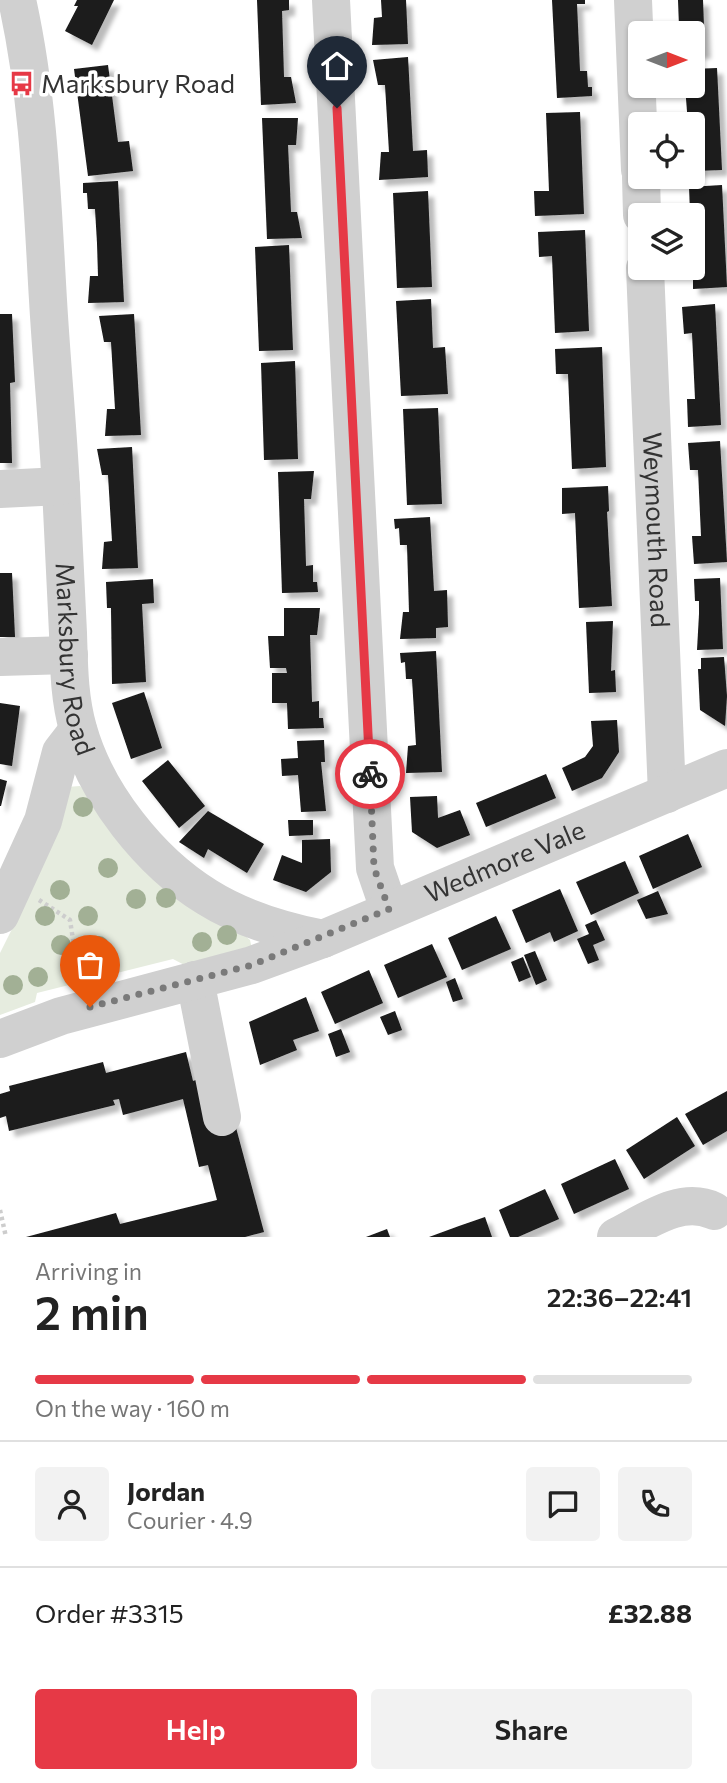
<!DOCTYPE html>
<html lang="en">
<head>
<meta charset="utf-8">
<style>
	:root { --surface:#fff; --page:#f2f2f2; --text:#222; --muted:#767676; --line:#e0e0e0; --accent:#e63946 }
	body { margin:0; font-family:Commissioner,sans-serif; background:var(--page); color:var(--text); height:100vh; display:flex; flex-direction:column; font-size:26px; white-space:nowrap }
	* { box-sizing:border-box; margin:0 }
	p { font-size:23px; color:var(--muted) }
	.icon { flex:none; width:38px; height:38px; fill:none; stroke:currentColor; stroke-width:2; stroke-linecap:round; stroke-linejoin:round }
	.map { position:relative; height:1237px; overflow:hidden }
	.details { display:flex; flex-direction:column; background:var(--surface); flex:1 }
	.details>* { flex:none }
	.needle { width:46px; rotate:90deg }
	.buttons { position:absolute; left:628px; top:21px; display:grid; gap:14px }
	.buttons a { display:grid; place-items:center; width:77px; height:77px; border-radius:7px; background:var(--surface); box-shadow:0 2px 5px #0004; font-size:35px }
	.pin { position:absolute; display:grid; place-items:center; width:60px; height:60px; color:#fff; margin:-72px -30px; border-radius:50% 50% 50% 0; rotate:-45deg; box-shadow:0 0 7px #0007 }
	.pin .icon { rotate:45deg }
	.courier { position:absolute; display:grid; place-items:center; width:70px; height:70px; margin:-35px; border:5px solid #e63946; border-radius:50%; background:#fff; color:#222; box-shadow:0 2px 9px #0007 }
	.overview em { font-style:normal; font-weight:600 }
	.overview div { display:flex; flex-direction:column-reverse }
	.overview { display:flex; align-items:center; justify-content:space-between; height:119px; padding:0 35px }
	h1 { font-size:46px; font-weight:600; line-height:52px }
	.bar { display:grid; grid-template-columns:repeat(4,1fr); gap:10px 7px; align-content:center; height:84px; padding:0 35px }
	.bar i { height:9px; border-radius:5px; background:var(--line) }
	.bar .on { background:var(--accent) }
	.bar p { grid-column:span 4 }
	.line { display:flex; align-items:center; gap:18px; padding:0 35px; border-top:2px solid var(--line) }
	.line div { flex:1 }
	.round { display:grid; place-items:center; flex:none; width:74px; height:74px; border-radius:7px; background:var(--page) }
	.primary-button { display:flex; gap:14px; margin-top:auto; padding:14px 35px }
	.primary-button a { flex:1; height:80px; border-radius:7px; background:var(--accent); color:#fff; font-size:28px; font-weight:600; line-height:80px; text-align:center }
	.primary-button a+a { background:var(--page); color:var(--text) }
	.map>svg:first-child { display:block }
	.green { fill:#e6ecdf }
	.building { fill:#1a1a1a; filter:url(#shadow) }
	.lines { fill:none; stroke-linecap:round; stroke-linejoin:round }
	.path { stroke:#cdcdcd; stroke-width:4.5; stroke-dasharray:3.5 3.5; stroke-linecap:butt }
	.minor { stroke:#d0d0d0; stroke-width:38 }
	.tree { fill:#a2b095 }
	.done { stroke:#7a7a7a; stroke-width:7; stroke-dasharray:0 12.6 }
	.route { stroke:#e63946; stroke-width:9 }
	.labels { text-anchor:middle; stroke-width:7; stroke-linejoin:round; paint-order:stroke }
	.poi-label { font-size:26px; fill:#333; stroke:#fff; text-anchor:start }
	.street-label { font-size:26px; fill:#333; stroke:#fff }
</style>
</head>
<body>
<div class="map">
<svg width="727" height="1237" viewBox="0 0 727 1237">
	<defs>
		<filter id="shadow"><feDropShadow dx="6" dy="6" stdDeviation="2" flood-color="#0004"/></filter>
	</defs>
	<rect width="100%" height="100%" fill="#fff"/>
	<path class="green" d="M80,786L250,940L252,949L190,968L173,959L37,993L35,1002L0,1015V953L32,889L67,787Z"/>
	<path class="building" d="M77,0H114L92,45L65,31L78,6H74Z
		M257,0H289V10L282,11L284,77H291L296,103L261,105Z
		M381,0H406L408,44L372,45L374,18L382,17Z
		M552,0H585V4H577L580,71H587L588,87H592V96L557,98Z
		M678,0H703L705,53H693V33H672V27H679Z
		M408,57L413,151L427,150L428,177L379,180L381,152H389L385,85H378L373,60Z
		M108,65L118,142L129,141L133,171L88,176L74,69Z
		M717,68L722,170L693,171V124H688L685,86H693V69Z
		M580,112L584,214L535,216L534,191H549L546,113Z
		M262,118H298L296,145H288L291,212H297L302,238L267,239Z
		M118,181L124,302L88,303L90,276H98L97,243L95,209H88L87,193H83V183Z
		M722,185L727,287L693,289V215L690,212L689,187Z
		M428,191L432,287L397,288L393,193Z
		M585,230L589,331L555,333L552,256L539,257L538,232Z
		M289,245L293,350L259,351L255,247Z
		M431,299L433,348L445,347L448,394L401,396L396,301Z
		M715,304L721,425L688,427L687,399H695L692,333L684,334L682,307Z
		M0,314H12L15,382L10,383L12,463H0Z
		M134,314L141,435L105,436L107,409H115L111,342H104L99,316Z
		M602,347L606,467L572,469L568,374H556L555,349Z
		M295,361L298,459L264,460L261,363Z
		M438,408L442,504L407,505L403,409Z
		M720,441L727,562L694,564L692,536H701L698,470H690L688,443Z
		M132,447L138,568L102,569L104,542L112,541L108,475H102L97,449Z
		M314,471L311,499H304L305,532L306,566L313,565V582H317L318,592L282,593L278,472Z
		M608,486L609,511L607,512L612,606L579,608L575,513L562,514V488Z
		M430,517L434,591L447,590L448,627L436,628V638L400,639L403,612H409L407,545H400L399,528L395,529L394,519Z
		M0,573H12L15,637H0Z
		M720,578L723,649L697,650L699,614V601H695L694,579Z
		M153,579L154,603L142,604L146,682L112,684L111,608H107L106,582Z
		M284,608H320L317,635H310L311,668L312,702L319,701V718H323L324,728L288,729L287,703H272V673H287L286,668H270L268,636H284Z
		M613,621L611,671L615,670L616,692L589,693L586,622Z
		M436,651L442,772L406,773L408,746L416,745L412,679H406L405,662L401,663L400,653Z
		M724,657L727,696L725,726L700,710L698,669H701V658Z
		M144,692L162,748L131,759L112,703Z
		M0,703L20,706L12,766L0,764Z
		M617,720L619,752L602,778L572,791L562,768L585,757L593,746L591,721Z
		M324,740L325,762H321L326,811L301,812L298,775L282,776L281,759L298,758L297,741Z
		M168,760L205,806L179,828L142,781Z
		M546,774L556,798L486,827L476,803Z
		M0,779L7,781L1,806H0Z
		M437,796L438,818L460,810L470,835L437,848L412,832L410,797Z
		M208,811L264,844L247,873L208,849L204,858L179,842Z
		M288,820H313V835L289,836Z
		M688,834L702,867L653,889L639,856Z
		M330,839L331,872L306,892L273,880L282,855L302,863V840Z
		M625,861L639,893L591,915L576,882Z
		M560,889L578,931L554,942L550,932L526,943L512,910Z
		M658,891L668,914L646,919L637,900Z
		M496,916L511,949L462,970L448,938Z
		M596,920L605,940L593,945L599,960L588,964L577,939L589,934L585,925Z
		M432,944L447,977L398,998L384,965Z
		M535,951L547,980L536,985L524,955Z
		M523,957L531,977L519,982L511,962Z
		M369,970L383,1003L335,1024L321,992Z
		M455,978L463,999L453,1002L446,982Z
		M306,997L319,1031L293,1040L297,1050L260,1065L249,1022Z
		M395,1011L402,1030L388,1035L380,1017Z
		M341,1029L350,1052L336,1057L328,1034Z
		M186,1052L193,1081L199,1079L235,1124L264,1232L245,1237H26L116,1213L120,1224L217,1200L208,1165L199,1167L183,1099L123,1115L119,1099L113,1100L115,1105L9,1131L6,1116L0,1118V1094L10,1091L9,1086L103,1062L106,1073Z
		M727,1091V1131L703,1145L685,1114Z
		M677,1117L695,1146L644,1179L626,1150Z
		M615,1159L629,1189L574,1214L561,1184Z
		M545,1189L559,1219L518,1237H510L499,1210Z
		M485,1217L492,1237H429L459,1226Z
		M387,1229L390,1237H366Z"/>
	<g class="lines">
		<path class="path" d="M39,900L70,920L79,979
			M0,1210L6,1237"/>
		<g class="minor">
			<path id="s1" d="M17,0C39,99 42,198 48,300C52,369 59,439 62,509C64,551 66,592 68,633C69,666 69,697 78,729C96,794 150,862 207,897C242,919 283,931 323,939"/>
			<path d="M331,0L375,868L389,909"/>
			<path d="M633,0L640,170"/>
			<path d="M641,177L642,215"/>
			<path id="s2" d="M645,268L667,794"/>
			<path d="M0,489L61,486"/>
			<path d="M0,657L69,655"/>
			<path d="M0,915L43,821L61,752L78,730"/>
			<path d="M195,980L222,1117"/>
			<path id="s3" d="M0,1039L61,1016L252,965L323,939L727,768"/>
			<path d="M616,1237C646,1222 681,1195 714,1211"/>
		</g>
	</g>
	<g class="tree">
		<circle cx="83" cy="807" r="10"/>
		<circle cx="108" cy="868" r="10"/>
		<circle cx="60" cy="890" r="10"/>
		<circle cx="166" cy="898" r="10"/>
		<circle cx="136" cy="899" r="10"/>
		<circle cx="45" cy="916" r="10"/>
		<circle cx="88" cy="916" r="10"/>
		<circle cx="227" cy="935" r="10"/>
		<circle cx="202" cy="942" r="10"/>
		<circle cx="61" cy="945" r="10"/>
		<circle cx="99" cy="946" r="10"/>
		<circle cx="38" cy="977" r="10"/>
		<circle cx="13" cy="985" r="10"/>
	</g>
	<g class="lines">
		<path class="done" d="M90,1007L252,965L389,909L374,868L370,774"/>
		<path class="route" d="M337,108L370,774"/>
	</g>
	<defs>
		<symbol id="bus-bare" viewBox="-9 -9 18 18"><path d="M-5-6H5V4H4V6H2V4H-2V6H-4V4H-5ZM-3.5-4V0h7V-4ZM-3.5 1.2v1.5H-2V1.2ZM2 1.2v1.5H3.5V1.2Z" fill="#e63946" stroke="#fff" stroke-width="2.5" paint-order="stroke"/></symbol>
	</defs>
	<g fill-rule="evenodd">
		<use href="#bus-bare" x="4" y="66" width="35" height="35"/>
	</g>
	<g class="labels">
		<g class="poi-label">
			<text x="41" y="93">Marksbury Road</text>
		</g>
		<g class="street-label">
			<text dy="9" stroke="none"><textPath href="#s2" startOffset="262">Weymouth Road</textPath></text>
			<text dy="9" stroke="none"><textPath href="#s1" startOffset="662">Marksbury Road</textPath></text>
			<text dy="9" stroke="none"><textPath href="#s3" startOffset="536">Wedmore Vale</textPath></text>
		</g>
	</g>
</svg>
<div class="buttons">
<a><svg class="needle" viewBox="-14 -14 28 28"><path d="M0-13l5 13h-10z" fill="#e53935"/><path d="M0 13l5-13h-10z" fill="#767676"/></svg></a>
<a><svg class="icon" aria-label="locate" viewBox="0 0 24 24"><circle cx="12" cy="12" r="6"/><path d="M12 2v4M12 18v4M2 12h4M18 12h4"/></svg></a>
<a><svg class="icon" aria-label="layers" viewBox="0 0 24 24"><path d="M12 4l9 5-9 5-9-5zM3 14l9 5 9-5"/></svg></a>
</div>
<div class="pin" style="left:90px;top:1007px;background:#ea580c"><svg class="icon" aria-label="bag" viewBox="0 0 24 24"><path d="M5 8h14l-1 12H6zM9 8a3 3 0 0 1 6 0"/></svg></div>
<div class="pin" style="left:337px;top:108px;background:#1f2937"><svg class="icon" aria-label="home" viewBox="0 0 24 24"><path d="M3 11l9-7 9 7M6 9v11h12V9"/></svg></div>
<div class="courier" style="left:370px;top:774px"><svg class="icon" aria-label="bike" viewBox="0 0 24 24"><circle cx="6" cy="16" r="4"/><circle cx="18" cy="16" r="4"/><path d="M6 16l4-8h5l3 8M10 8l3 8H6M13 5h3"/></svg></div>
</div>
<section class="details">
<div class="overview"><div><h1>2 min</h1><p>Arriving in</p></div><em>22:36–22:41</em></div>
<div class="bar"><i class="on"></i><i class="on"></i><i class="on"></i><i></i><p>On the way · 160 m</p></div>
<div class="line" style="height:126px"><a class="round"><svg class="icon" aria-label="person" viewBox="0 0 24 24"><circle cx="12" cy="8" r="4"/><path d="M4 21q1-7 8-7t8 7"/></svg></a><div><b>Jordan</b><p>Courier · 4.9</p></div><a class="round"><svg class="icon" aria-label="chat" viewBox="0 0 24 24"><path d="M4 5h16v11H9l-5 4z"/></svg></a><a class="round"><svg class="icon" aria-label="phone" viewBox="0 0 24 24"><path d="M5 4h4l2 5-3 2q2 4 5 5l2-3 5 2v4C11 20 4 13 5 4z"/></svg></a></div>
<div class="line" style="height:91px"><div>Order #3315</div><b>£32.88</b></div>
<div class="primary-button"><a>Help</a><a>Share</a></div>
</section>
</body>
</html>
